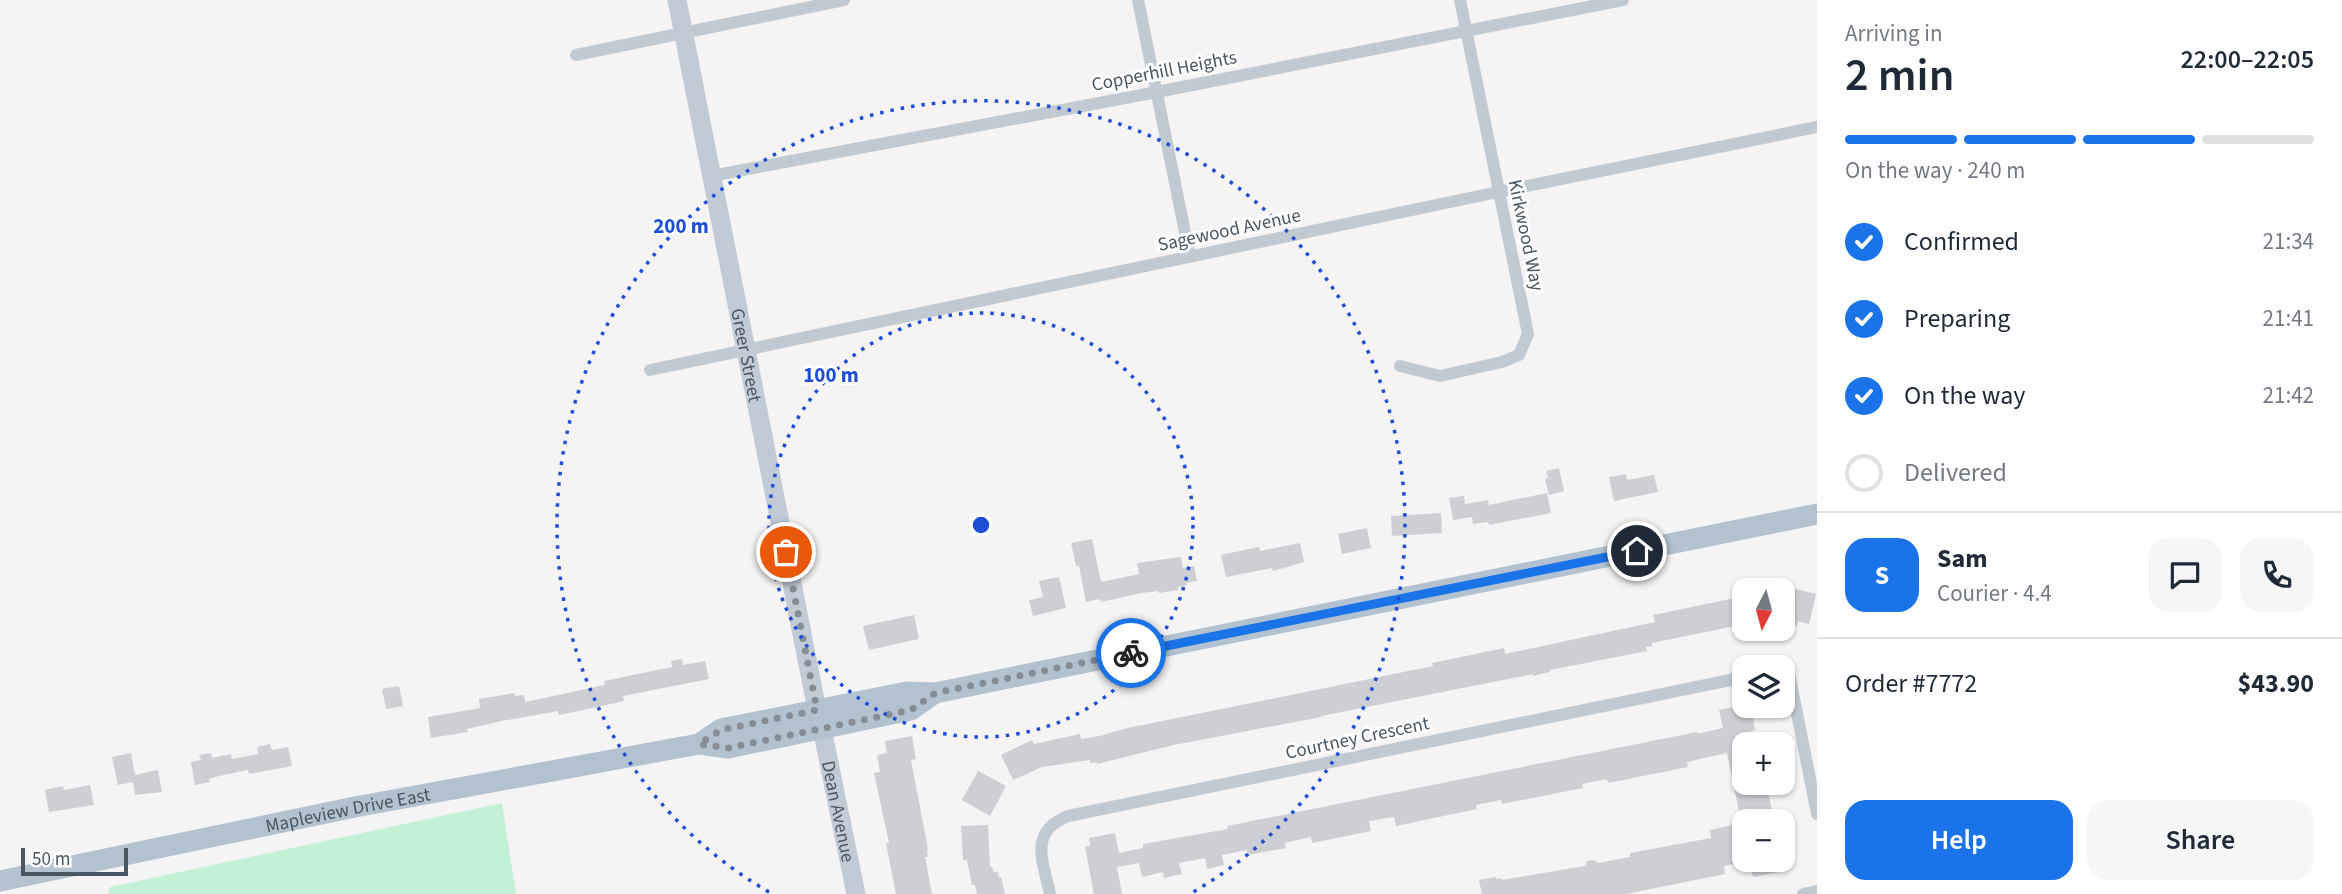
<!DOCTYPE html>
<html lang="en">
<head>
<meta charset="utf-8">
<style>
	:root { --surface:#fff; --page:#f6f6f7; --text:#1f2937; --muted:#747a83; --line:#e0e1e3; --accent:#1a73e8 }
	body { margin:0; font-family:"Source Sans 3",sans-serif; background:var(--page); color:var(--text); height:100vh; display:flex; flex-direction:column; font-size:26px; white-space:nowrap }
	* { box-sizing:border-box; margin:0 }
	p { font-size:23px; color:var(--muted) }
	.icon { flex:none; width:38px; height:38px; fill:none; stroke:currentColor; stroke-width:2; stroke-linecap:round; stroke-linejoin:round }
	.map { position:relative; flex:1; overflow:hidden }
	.drawer { display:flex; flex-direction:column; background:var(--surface); width:525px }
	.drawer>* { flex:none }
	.needle { width:46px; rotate:186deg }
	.controls { position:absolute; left:1732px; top:578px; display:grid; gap:14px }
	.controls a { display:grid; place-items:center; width:63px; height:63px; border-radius:14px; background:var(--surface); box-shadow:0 2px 5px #0004; font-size:35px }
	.scale { position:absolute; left:21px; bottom:18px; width:107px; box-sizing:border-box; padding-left:7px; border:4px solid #4a5661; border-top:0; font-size:19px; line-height:24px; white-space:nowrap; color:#4a5661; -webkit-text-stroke:5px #fff; paint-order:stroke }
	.pin { position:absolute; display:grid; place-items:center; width:60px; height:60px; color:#fff; margin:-30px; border:4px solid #fff; border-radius:50%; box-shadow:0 2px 7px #0007 }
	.courier { position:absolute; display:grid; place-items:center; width:70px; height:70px; margin:-35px; border:5px solid #1a73e8; border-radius:50%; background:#fff; color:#222; box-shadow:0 2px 9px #0007 }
	.overview em { font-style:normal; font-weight:600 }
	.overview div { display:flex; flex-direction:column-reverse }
	.overview { display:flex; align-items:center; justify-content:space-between; height:119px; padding:0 28px }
	h1 { font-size:46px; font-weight:600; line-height:52px }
	.bar { display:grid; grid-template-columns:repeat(4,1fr); gap:10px 7px; align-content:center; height:84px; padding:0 28px }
	.bar i { height:9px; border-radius:5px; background:var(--line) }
	.bar .selected { background:var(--accent) }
	.bar p { grid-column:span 4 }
	.line { display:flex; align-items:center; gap:18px; padding:0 28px; border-top:2px solid var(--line) }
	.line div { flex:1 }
	.round { display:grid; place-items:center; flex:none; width:74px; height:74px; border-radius:21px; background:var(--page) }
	ol { padding:0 28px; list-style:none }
	li { display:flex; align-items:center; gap:21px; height:77px }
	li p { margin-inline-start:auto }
	li .icon { padding:7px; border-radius:50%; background:var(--accent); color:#fff; stroke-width:4 }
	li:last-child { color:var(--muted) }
	li i { width:38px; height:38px; border:4px solid var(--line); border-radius:50% }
	.primary-button { display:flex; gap:14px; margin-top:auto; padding:14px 28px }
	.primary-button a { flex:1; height:80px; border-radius:21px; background:var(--accent); color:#fff; font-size:28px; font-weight:600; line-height:80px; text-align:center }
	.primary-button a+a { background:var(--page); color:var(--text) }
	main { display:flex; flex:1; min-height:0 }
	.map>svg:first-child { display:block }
	.green { fill:#c3f1d5 }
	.building { fill:#cdcfd5 }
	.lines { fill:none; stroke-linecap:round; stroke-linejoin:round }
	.street { stroke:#c1cad2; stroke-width:12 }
	.secondary { stroke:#c1cbd6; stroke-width:19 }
	.primary { stroke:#b3c2d1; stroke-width:21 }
	.done { stroke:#868d94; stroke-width:7; stroke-dasharray:0 12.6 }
	.route { stroke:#1a73e8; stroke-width:9 }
	.ring { fill:none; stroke:#1d4ed8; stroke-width:3.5; stroke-dasharray:3.5 7 }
	.labels { text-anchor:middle; stroke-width:6; stroke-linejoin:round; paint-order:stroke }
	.street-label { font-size:19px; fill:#4a5661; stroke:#fff }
	.centre { fill:#1d4ed8; stroke:#fff; stroke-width:3.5 }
	.ring-label { font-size:21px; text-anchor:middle; font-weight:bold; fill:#1d4ed8; stroke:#fff; stroke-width:6; stroke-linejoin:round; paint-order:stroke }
</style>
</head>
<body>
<main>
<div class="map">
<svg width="1817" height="894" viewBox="0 0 1817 894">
	<rect width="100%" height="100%" fill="#f5f3f3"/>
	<path class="green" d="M502,803L516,894H108L110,887Z"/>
	<path class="building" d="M1559,468L1564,491L1549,495L1545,479L1548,478L1546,471Z
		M1626,474L1627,480L1654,475L1658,492L1614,501L1609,477Z
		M1547,493L1551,513L1489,525L1488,522L1473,524L1472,517L1453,520L1449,498L1464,496L1465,504L1488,500L1489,505Z
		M1441,513L1442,533L1392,536L1391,516Z
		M1367,528L1371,548L1342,554L1338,534Z
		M1092,539L1101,582L1139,574L1137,563L1181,557L1183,568L1194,566L1197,581L1186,583L1187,585L1178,587V590L1159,593L1158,591L1142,593L1101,602L1100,599L1086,602L1079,566H1076L1071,543Z
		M1300,543L1304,562L1273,571L1272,568L1226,577L1221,555L1259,547L1260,551Z
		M1059,577L1066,608L1033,616L1029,600L1043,597L1039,581Z
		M1783,586L1816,594L1809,624L1798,621L1797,626L1783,623Z
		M1745,596V624L1652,643V646L1646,647L1647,651L1550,670V672L1533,676V674L1321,716V717L1174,745L1097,764V762L1090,763V760L1042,767L1013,780L1001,755L1032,740L1034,744L1080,734L1081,739L1100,736L1123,729L1433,666L1432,663L1504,648L1505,654L1655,622L1653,615Z
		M914,615L919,639L869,650L863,626Z
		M682,659L683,665L705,661L709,679L623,696L624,701L593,708L559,715L558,711L502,721L467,729L468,732L431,738L428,717L480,708L479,699L514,693L515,696L524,695L525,702L605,685L604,681L672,667L671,661Z
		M399,686L403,706L386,709L382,689Z
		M1745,705L1747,711H1752L1755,730L1751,731L1754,744H1745V782H1766L1774,821H1741L1727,753L1687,762L1688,767L1608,783L1607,779L1582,784L1583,788L1502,804L1501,800L1476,805L1477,809L1396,826L1394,817L1369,821L1371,831L1312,843L1311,837L1285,843L1286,848L1248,855L1247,850L1222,855L1224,865L1207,869L1205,858L1179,863L1182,874L1164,878L1163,872L1142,877L1139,863L1117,867L1122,894H1094L1085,847L1090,846L1089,838L1115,833L1119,853L1143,848V844L1228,829L1227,826L1697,732V734L1723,728L1719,710Z
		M912,736L916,759L911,760L928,849L927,850L928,857H925L932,894H896L886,843H889L874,773L880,772L877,755L887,753L885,741Z
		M270,744L272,750L288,747L292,766L249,774L248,770L219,776L209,779L210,782L195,785L191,762L201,760L199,755L211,753L212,758L231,754L232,759L258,754L257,747Z
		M131,753L135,775L158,770L162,792L135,795L133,782L118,785L112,757Z
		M978,771L1006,786L990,816L962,800Z
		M90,785L94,805L49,812L45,790L63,786L64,790Z
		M1745,822V862L1724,866L1725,874L1626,894H1482L1479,880L1496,877V879L1501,878L1502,880L1585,866L1587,861L1594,860L1598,863L1630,857V853L1711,838L1710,830Z
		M988,825L990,867H992L994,872H998L999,878L1001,877L1005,894H977L975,885H972L967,860H963L961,826Z
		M1749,859H1777L1779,872L1753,877Z"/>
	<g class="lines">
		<path class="street" d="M1138,0L1190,257
			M576,55L844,0
			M711,176L1157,92L1623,0
			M1400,366L1440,376L1502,362L1519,355L1528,334L1460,0
			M650,370L1498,192L1817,127
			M1783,669L1788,668L1817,814
			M1050,894C1043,861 1028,832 1068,816L1745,677
			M1803,894L1817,891"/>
		<g class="secondary">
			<path id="s1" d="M677,0L817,710"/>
			<path id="s2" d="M822,729L856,894"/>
		</g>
		<g class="primary">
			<path d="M699,744L721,729L907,692L935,693L1817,514"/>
			<path id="s3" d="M0,881L355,807L699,744L728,748L911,710L935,693"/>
		</g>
	</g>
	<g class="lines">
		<path class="done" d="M786,552L817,710L721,730L699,744L728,748L911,710L935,693L1131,653"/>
		<path class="route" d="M1131,653L1637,551"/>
	</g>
	<g class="ring">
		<circle cx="981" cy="525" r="212"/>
		<path d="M769 892A424 424 0 1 1 1193 892"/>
	</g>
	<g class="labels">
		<g class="street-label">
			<text transform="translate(1164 70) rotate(-11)" y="7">Copperhill Heights</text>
			<text transform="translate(1229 229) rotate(-12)" y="7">Sagewood Avenue</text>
			<text transform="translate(1527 235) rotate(78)" y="7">Kirkwood Way</text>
			<text dy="7" stroke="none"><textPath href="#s1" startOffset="362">Greer Street</textPath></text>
			<text transform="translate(1357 737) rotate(-12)" y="7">Courtney Crescent</text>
			<text dy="7" stroke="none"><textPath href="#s3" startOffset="355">Mapleview Drive East</textPath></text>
			<text dy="7" stroke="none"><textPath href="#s2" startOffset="84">Dean Avenue</textPath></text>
		</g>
	</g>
	<circle cx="981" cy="525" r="10" class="centre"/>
	<g class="ring-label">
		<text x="681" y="233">200 m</text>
		<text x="831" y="382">100 m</text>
	</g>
</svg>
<div class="controls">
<a><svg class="needle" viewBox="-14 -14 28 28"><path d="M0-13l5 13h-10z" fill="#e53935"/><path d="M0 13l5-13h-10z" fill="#747a83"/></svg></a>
<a><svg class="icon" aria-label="layers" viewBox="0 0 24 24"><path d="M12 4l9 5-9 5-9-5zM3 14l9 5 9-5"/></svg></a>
<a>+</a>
<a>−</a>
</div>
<div class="scale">50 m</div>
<div class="pin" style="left:786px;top:552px;background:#ea580c"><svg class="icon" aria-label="bag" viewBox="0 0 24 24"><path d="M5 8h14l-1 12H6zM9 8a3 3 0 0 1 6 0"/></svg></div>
<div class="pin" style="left:1637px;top:551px;background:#1f2937"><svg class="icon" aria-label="home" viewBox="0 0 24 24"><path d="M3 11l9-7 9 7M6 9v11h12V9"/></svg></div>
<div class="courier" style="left:1131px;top:653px"><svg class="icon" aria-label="bike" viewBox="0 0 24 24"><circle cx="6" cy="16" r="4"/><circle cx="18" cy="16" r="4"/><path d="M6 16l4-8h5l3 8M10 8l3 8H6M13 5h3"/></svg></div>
</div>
<section class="drawer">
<div class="overview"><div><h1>2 min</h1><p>Arriving in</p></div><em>22:00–22:05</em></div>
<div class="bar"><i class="selected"></i><i class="selected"></i><i class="selected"></i><i></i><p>On the way · 240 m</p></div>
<ol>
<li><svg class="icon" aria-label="check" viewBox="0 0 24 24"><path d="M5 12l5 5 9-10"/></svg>Confirmed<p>21:34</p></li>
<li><svg class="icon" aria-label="check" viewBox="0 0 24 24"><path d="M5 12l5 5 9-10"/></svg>Preparing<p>21:41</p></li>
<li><svg class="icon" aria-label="check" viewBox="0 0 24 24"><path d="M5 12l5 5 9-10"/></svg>On the way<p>21:42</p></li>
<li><i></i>Delivered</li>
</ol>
<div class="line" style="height:126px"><b class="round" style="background:var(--accent);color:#fff">S</b><div><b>Sam</b><p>Courier · 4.4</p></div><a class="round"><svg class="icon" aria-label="chat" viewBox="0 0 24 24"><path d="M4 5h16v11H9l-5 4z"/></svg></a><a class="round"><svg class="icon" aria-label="phone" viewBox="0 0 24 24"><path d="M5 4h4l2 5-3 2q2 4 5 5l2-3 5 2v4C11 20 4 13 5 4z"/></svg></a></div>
<div class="line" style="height:91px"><div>Order #7772</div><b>$43.90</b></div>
<div class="primary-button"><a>Help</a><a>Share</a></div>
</section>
</main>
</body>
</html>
